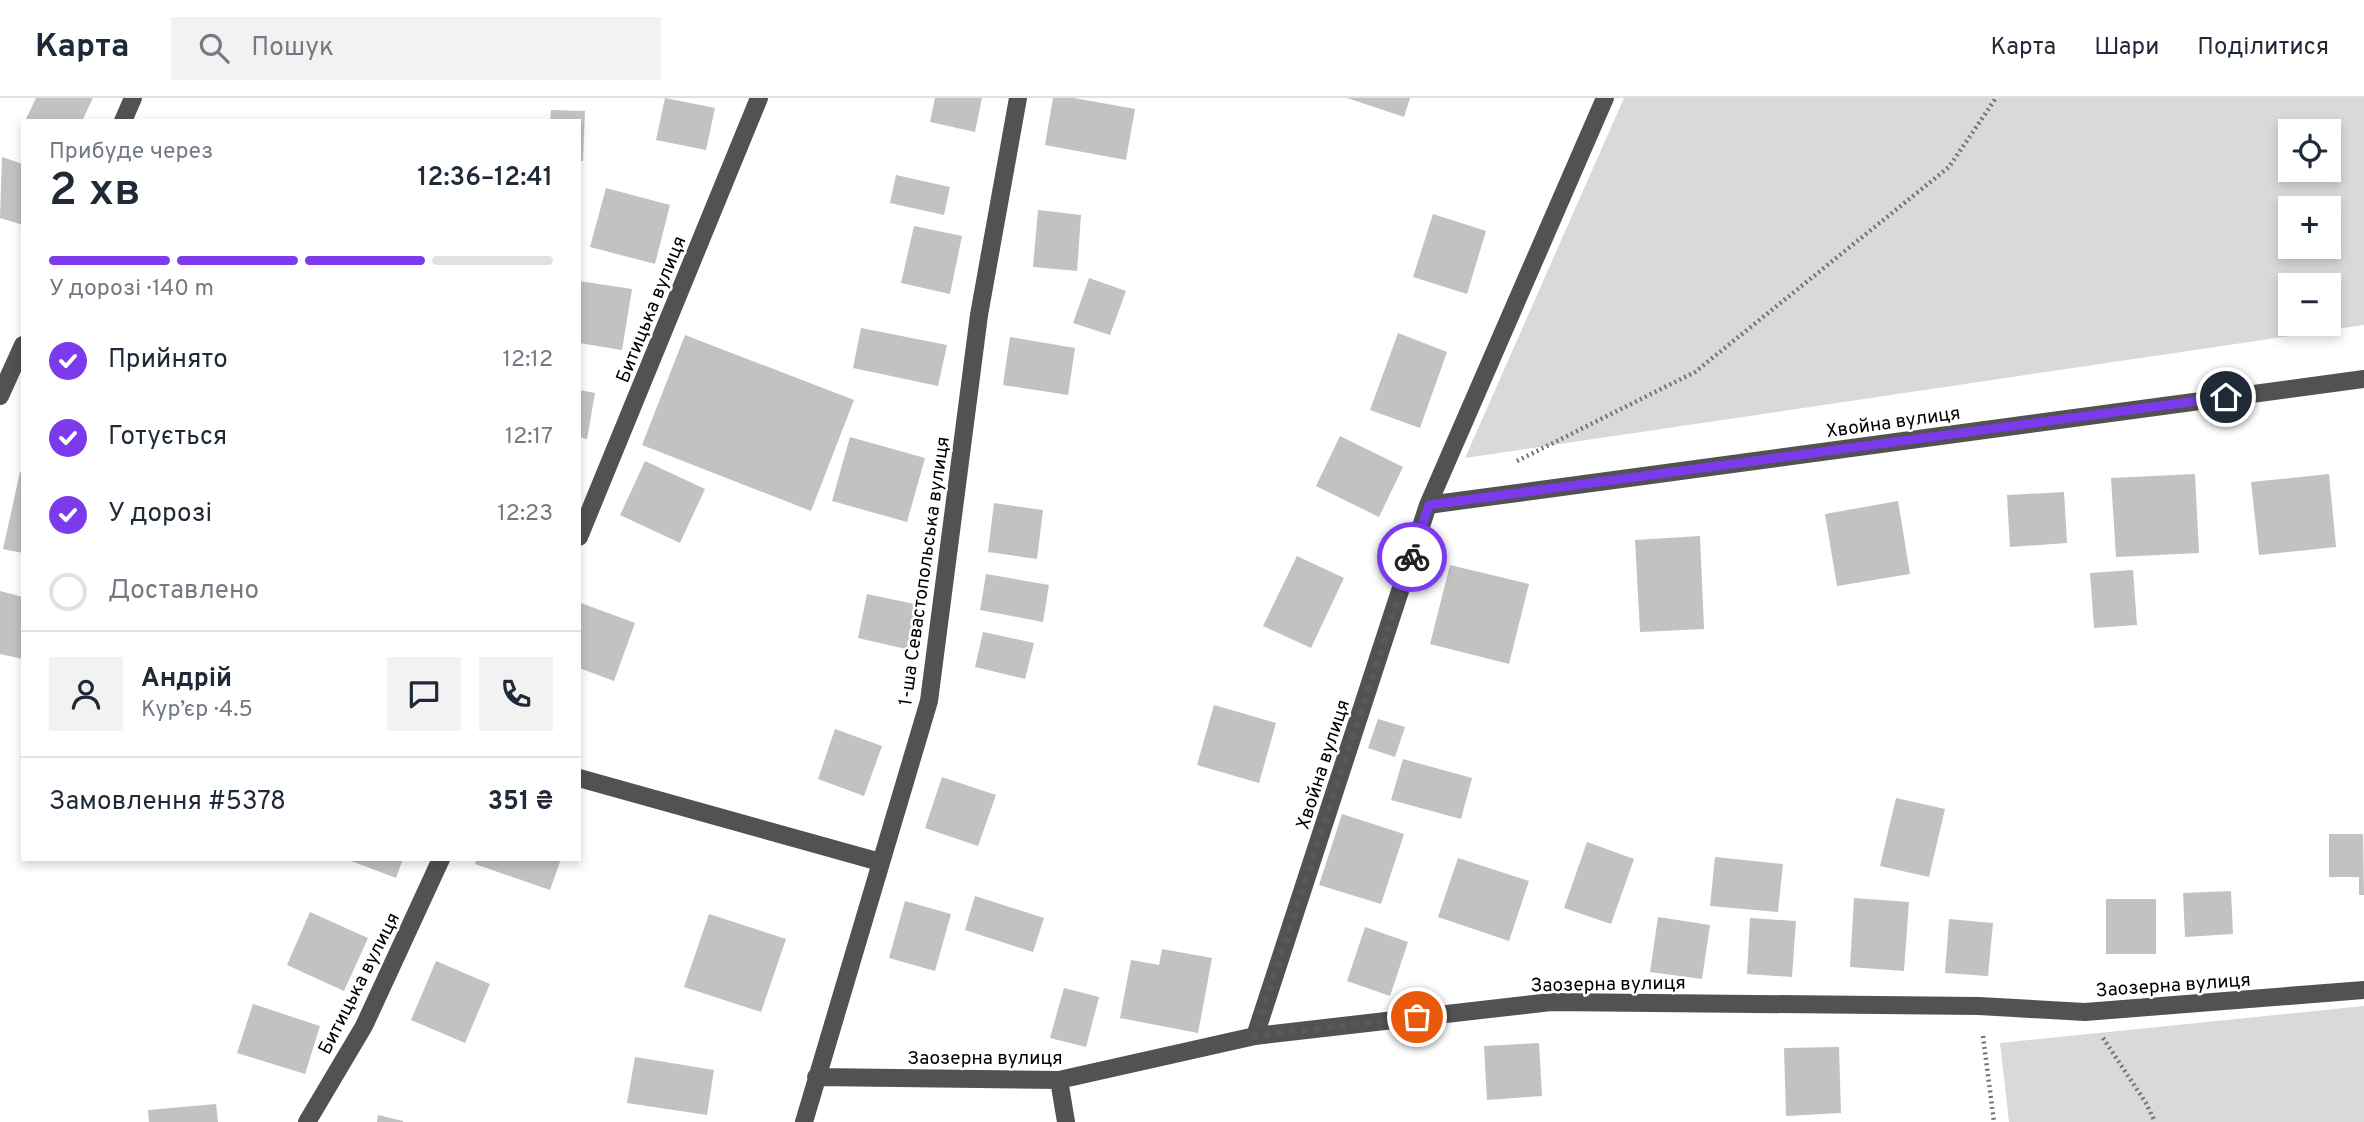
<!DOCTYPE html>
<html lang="uk">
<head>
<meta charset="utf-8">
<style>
	:root { --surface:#fff; --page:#f2f2f3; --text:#1f2937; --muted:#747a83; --line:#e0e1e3; --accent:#7c3aed }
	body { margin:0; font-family:Overpass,sans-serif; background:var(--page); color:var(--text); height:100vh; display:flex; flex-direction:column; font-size:26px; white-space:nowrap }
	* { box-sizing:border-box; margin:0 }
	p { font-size:23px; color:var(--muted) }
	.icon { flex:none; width:38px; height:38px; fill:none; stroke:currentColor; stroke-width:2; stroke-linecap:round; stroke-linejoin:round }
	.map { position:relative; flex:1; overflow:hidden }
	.panel { position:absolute; left:21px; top:21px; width:560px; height:742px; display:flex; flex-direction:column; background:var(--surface); border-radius:0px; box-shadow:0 4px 10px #0003 }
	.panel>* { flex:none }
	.controls { position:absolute; left:2278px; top:21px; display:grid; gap:14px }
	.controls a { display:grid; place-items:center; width:63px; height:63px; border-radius:0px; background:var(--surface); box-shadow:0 4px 10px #0003; font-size:35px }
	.pin { position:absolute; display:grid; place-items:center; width:60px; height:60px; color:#fff; margin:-30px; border:4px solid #fff; border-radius:50%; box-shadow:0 2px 7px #0007 }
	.courier { position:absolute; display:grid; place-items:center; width:70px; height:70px; margin:-35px; border:5px solid #7c3aed; border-radius:50%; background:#fff; color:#222; box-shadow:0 2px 9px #0007 }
	.head em { font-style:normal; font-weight:600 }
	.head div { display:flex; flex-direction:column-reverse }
	.head { display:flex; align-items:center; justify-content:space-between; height:119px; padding:0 28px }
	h1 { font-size:46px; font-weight:600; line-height:52px }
	.bar { display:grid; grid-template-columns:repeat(4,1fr); gap:10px 7px; align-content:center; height:84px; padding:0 28px }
	.bar i { height:9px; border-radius:5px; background:var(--line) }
	.bar .selected { background:var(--accent) }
	.bar p { grid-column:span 4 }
	.line { display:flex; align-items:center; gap:18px; padding:0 28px; border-top:2px solid var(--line) }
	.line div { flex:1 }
	.round { display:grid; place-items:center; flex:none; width:74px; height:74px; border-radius:0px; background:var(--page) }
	ol { padding:0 28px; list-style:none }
	li { display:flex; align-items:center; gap:21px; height:77px }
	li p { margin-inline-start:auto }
	li .icon { padding:7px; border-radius:50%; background:var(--accent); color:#fff; stroke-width:4 }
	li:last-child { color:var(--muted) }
	li i { width:38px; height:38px; border:4px solid var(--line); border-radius:50% }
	header { display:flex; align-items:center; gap:42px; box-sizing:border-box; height:98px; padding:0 35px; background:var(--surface); border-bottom:2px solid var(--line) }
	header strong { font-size:33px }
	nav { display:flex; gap:38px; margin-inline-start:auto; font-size:24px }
	.search { width:490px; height:63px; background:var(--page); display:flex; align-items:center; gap:18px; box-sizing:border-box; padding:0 24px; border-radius:0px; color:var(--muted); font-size:26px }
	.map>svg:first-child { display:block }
	.green { fill:#d9d9d9; fill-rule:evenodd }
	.building { fill:#c2c2c2 }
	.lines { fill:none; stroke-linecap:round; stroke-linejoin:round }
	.path { stroke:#747474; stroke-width:4.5; stroke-dasharray:2 3.5; stroke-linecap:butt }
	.minor { stroke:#525252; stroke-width:18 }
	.done { stroke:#595959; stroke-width:7; stroke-dasharray:0 12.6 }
	.route { stroke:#7c3aed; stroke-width:9 }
	.labels { text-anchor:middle; stroke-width:5; stroke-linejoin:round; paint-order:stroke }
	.street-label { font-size:19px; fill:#000; stroke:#fff }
</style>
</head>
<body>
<header>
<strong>Карта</strong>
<div class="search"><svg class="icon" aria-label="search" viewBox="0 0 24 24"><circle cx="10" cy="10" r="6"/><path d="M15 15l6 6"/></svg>Пошук</div>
<nav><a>Карта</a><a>Шари</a><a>Поділитися</a></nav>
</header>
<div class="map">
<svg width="2364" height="1024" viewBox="0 0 2364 1024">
	<rect width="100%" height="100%" fill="#fff"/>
	<path class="green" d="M1624,0H2364V227L1465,360ZM2291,33H2329V72H2291ZM2291,110H2329V149H2291ZM2291,187H2329V226H2291Z
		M2364,908V1024H2009L2000,945Z"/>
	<path class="building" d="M36,0H93L82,23H25Z
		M665,0L715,10L706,52L656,42Z
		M935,0H982L975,34L930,24Z
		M1053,0H1074L1135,11L1126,62L1045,47Z
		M1347,0H1410L1404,19Z
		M551,12L585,13L583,63H579V23H550Z
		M2,59L23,66V127L0,120Z
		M896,77L950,89L944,117L890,105Z
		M606,90L670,107L655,166L590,149Z
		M1038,112L1081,117L1077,173L1033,169Z
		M1433,116L1486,133L1467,196L1413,179Z
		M914,128L962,138L950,196L901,185Z
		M1089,180L1126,193L1110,237L1073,225Z
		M579,183L632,191L622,252L579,245Z
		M861,230L947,247L938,288L853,270Z
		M1398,235L1447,254L1420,330L1370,312Z
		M685,237L854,302L811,413L642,347Z
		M1010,239L1075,250L1068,297L1003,287Z
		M579,292L595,295L587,341L579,339Z
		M1340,338L1403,369L1379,419L1316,388Z
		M850,339L925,360L907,424L832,403Z
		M645,363L705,391L680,445L620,417Z
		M20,374L23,375V455L3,451Z
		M2195,376L2199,455L2116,459L2111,380Z
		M2329,376L2336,449L2259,457L2251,384Z
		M2064,394L2067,445L2010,449L2007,397Z
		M1898,403L1910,476L1837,488L1825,416Z
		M994,405L1043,412L1037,461L988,454Z
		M1700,438L1704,531L1640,534L1635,442Z
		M1297,458L1344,480L1311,550L1263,528Z
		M1450,467L1529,486L1509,566L1430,546Z
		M2133,472L2137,527L2094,530L2090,475Z
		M986,476L1049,487L1043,524L980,512Z
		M0,493L23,499V561L0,556Z
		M867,496L919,507L910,552L858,540Z
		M581,505L635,525L614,583L579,570Z
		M983,534L1034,545L1025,581L975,569Z
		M1214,607L1276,625L1259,685L1197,667Z
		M1378,621L1405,629L1395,659L1368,650Z
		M835,631L882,648L864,698L818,681Z
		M1403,661L1472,680L1461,721L1391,702Z
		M942,679L996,697L978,748L925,730Z
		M1896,700L1945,711L1929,779L1880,768Z
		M1342,716L1404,736L1381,806L1319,787Z
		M2329,736H2363L2364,797H2359V779H2329Z
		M1587,744L1634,761L1611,826L1564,810Z
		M1715,759L1783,766L1778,814L1710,808Z
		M1458,760L1529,783L1509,843L1438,819Z
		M346,761H403L396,780Z
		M477,761H561L550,792L475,766Z
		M2231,793L2233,836L2185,839L2183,795Z
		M975,798L1044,820L1033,854L965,832Z
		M1854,800L1909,804L1904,873L1850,869Z
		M2106,801H2156V856H2106Z
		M905,803L951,816L935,873L889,860Z
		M310,814L368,840L344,893L287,867Z
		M709,816L786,841L761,914L684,889Z
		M1658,819L1710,827L1702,881L1650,874Z
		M1750,820L1796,823L1792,879L1747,876Z
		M1949,821L1993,825L1988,878L1945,875Z
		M1365,829L1408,844L1390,898L1347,883Z
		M1162,851L1212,860L1198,935L1120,920L1131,862L1159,867Z
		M436,863L490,886L465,945L411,922Z
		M1064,890L1099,899L1086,949L1050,940Z
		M253,906L320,928L305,976L237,955Z
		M1539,945L1542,998L1487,1002L1484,948Z
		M1839,949L1841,1015L1786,1018L1784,950Z
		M635,959L714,972L707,1017L627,1005Z
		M216,1006L218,1024H149L148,1012Z
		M378,1017L403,1023V1024H377Z"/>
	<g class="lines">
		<path class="path" d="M1517,363L1695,274L1949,69L1996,0
			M1983,938L1994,1024
			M2103,940L2146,1005L2155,1024"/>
		<path class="minor" d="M123,23L133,0
			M0,298L23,247
			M1428,407L2364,281
			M579,439L759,0
			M579,680L880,764
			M1255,938L1428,407L1605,0
			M816,979L1059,982L1255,938L1551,904L1979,908L2085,914L2364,892
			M1059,982L1066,1024
			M307,1024L364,928L441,761
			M804,1024L929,603L979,217L1018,0"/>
	</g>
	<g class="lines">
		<path class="done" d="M1412,459L1255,938L1417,919"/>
		<path class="route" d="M1412,459L1429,407L2226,299"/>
	</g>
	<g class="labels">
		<g class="street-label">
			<text transform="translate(650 211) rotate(-68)" y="7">Битицька вулиця</text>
			<text transform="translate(1893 323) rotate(-8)" y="7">Хвойна вулиця</text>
			<text transform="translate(923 473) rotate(-82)" y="7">1-ша Севастопольська вулиця</text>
			<text transform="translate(1322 666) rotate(-72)" y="7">Хвойна вулиця</text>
			<text transform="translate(358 885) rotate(-63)" y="7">Битицька вулиця</text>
			<text transform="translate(1608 885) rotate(-1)" y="7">Заозерна вулиця</text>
			<text transform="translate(2173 886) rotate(-4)" y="7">Заозерна вулиця</text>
			<text x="985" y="966">Заозерна вулиця</text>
		</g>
	</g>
</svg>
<div class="controls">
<a><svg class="icon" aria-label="locate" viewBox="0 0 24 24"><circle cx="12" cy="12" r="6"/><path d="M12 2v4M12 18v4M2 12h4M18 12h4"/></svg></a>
<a>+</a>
<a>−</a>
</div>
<div class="pin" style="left:1417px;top:919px;background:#ea580c"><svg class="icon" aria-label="bag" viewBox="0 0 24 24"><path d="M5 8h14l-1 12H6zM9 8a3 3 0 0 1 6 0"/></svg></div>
<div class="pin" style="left:2226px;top:299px;background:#1f2937"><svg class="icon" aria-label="home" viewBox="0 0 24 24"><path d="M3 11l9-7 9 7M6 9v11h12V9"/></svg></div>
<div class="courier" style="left:1412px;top:459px"><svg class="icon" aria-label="bike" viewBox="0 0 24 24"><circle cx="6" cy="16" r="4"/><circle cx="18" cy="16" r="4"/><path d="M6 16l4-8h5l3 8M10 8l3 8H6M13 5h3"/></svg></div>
<section class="panel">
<div class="head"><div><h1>2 хв</h1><p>Прибуде через</p></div><em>12:36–12:41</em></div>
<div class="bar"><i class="selected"></i><i class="selected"></i><i class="selected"></i><i></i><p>У дорозі · 140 m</p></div>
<ol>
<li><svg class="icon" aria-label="check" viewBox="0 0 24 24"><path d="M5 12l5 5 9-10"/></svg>Прийнято<p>12:12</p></li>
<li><svg class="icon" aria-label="check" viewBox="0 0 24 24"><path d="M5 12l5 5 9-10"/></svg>Готується<p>12:17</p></li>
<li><svg class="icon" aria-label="check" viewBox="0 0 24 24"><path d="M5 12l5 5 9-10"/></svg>У дорозі<p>12:23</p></li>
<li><i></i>Доставлено</li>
</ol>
<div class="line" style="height:126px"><a class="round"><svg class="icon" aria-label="person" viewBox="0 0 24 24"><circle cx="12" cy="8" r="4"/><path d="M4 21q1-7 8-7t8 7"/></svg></a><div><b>Андрій</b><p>Кур’єр · 4.5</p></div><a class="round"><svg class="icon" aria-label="chat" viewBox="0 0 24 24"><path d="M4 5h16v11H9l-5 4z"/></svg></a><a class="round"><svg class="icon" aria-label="phone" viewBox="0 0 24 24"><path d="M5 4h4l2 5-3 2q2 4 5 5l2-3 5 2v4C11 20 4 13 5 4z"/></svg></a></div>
<div class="line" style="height:91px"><div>Замовлення #5378</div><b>351 ₴</b></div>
</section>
</div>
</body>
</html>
